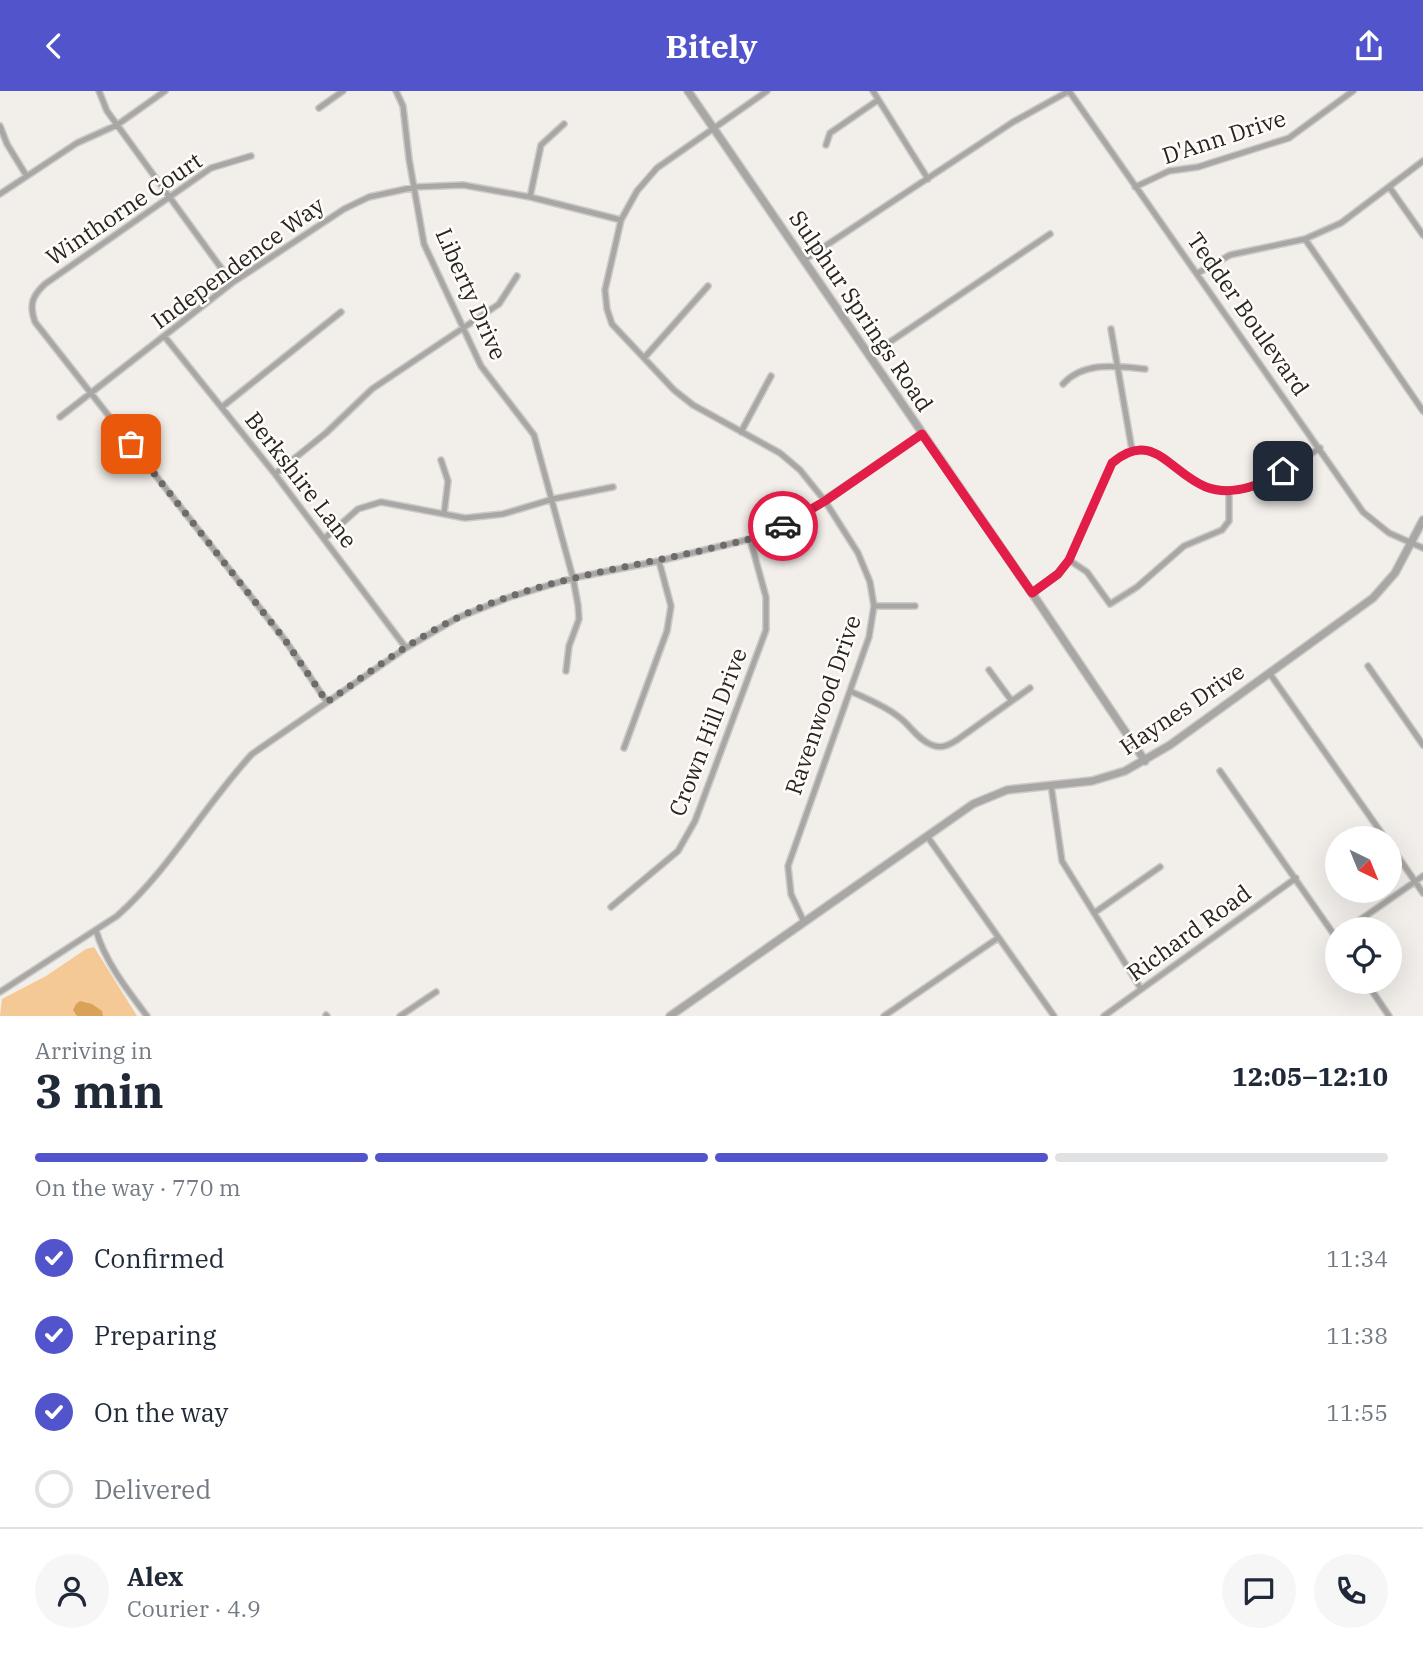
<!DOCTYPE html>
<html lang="en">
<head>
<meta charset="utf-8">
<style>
	:root { --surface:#fff; --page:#f6f6f7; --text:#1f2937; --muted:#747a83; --line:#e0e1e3; --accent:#5154ca }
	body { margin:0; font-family:"IBM Plex Serif",serif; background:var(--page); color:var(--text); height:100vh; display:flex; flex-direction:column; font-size:26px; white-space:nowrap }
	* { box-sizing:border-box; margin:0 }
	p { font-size:23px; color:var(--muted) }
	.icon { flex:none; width:38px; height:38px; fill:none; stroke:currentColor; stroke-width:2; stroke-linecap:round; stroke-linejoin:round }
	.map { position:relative; height:925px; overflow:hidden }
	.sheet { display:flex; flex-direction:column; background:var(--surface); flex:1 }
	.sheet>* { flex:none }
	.needle { width:46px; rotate:137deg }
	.fabs { position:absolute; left:1325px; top:735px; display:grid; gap:14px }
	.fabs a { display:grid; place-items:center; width:77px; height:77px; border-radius:50%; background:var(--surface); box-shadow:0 7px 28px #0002; font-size:35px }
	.pin { position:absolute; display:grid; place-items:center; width:60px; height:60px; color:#fff; margin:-30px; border-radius:14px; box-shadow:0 4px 10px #0006 }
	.courier { position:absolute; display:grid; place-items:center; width:70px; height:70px; margin:-35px; border:5px solid #e11d48; border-radius:50%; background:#fff; color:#222; box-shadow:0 2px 9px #0007 }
	.headline em { font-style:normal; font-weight:700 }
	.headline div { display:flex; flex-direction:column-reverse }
	.headline { display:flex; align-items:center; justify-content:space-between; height:119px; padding:0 35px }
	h1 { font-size:46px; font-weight:700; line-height:52px }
	.bar { display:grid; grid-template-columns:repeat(4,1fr); gap:10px 7px; align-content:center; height:84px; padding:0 35px }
	.bar i { height:9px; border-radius:5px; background:var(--line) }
	.bar .active { background:var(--accent) }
	.bar p { grid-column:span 4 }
	.line { display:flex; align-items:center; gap:18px; padding:0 35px; border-top:2px solid var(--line) }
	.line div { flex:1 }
	.round { display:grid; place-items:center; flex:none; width:74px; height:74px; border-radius:37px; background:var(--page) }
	ol { padding:0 35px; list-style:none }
	li { display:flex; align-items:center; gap:21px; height:77px }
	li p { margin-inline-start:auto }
	li .icon { padding:7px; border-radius:50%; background:var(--accent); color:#fff; stroke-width:4 }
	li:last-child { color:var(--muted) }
	li i { width:38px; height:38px; border:4px solid var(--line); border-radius:50% }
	header { display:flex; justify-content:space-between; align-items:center; height:91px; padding:0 35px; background:var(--accent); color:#fff; font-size:32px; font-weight:700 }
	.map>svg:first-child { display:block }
	.green { fill:#f5c995 }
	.forest { fill:#daa158 }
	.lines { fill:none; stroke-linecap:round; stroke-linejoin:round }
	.minor-casing { stroke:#cdcbc7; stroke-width:8 }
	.tertiary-casing { stroke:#cdcbc7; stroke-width:10 }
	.minor { stroke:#a9a7a6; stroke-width:5 }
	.tertiary { stroke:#a9a7a6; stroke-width:7 }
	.done { stroke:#6d6c6a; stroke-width:7; stroke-dasharray:0 12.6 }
	.route { stroke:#e11d48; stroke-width:9 }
	.labels { text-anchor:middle; stroke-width:5; stroke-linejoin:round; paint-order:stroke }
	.street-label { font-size:23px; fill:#262524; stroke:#fffcf9 }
</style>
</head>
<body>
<header><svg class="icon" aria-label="back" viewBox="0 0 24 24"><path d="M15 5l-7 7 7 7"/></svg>Bitely<svg class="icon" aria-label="share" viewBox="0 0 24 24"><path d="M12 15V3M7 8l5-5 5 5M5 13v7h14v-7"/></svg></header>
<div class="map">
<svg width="1423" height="925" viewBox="0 0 1423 925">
	<rect width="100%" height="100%" fill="#f2efeb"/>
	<path class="green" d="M94,856L137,925H0L2,908L46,885L86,858Z"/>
	<path class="forest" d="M80,910L92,913L102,920L103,925H77L73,919L76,913Z"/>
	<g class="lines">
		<defs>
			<path id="minor" d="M99,0L107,20L232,192
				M396,0L403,15L409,68L424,153L481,275L534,344L573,487L578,514L579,528L569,555L566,580
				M767,0L657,77L637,100L621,129L605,199L607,218L612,233L674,299L693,314L780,362L800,379L825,410L858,462L870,491L874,515L869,546L788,775L791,803L804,831
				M873,0L928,88
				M1069,0L1363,421L1389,442L1423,457
				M319,17L343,0
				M0,35L7,53L26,84
				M826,54L830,42L878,9
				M251,65L211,77L45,193C32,205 29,214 35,231L285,549L327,611
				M1135,96L1169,80L1198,76L1289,47L1353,0
				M1390,97L1423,144
				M0,103L77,52L117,34L165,0
				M530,106L541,54L564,33
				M1305,148L1423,320
				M804,169L1013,31L1069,0
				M1198,182L1230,164L1305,148L1341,132L1423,70
				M1111,238L1132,359
				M165,246L275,383L406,557
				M869,265L1050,143
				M644,267L708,195
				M1063,293C1084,270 1116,275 1145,278
				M222,316L341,221
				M60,326L232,192L344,118L369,106L415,96L463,94L530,106L621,129
				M741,341L771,285
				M441,369L448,390L444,423
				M275,383L326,342L372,298L499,213L517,185
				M325,447L358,418L381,411L465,427L503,423L553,408L613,396
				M1069,469L1087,481L1110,513L1137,496L1184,455L1222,439L1229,430V399
				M1032,502L1058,483L1069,469L1112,372C1153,337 1170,381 1206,396C1213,398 1225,399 1233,399C1264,399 1295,373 1320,357
				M874,515H915
				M1368,575L1423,654
				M989,579L1011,609
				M1270,583L1385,747
				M850,600C867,608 884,614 899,626C910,634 918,649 932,654C941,658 949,654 957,649L1030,597
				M624,657L667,540L671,515L659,470
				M1220,680L1337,848
				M1051,694L1062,770L1141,898
				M927,745L1054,925
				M1390,754L1423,802
				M611,816L678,760L695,730L766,539V506L750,448
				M1094,822L1160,776
				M1347,838L1423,785
				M96,839C104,869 128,900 147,925
				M1366,891L1389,925
				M0,901L117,825C170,778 204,715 252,663L406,557L457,527L510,506L573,487L659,470L750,448L790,432L922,343
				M326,924L327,925
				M400,925L436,901
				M884,925L998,847
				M1104,925L1296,787"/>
			<path id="tertiary" d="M688,0L1032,502L1145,670
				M670,925L973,713L1007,699L1092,690L1125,680L1170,654L1373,507L1395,482L1423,429"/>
		</defs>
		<use href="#minor" class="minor-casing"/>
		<use href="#tertiary" class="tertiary-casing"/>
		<use href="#minor" class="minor"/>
		<use href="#tertiary" class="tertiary"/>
	</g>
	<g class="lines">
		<path class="done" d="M131,353L285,549L327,611C369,582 411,549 457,527C541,486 638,476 729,453L750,448L783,435"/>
		<path class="route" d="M783,435L825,410L922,343L1032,502L1058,483L1069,469L1112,372C1153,337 1170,382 1206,396C1232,406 1261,394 1283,380"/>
	</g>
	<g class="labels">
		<g class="street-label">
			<text transform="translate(1224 46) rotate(-18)" y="8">D'Ann Drive</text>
			<text transform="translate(124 118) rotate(-34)" y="8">Winthorne Court</text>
			<text transform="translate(238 172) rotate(-36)" y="8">Independence Way</text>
			<text transform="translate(471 203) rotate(66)" y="8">Liberty Drive</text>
			<text transform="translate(861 220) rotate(56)" y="8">Sulphur Springs Road</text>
			<text transform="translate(1248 223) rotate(55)" y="8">Tedder Boulevard</text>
			<text transform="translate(301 389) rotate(52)" y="8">Berkshire Lane</text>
			<text transform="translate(823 614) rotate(-71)" y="8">Ravenwood Drive</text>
			<text transform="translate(1182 618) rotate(-34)" y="8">Haynes Drive</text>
			<text transform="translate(708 641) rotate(-69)" y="8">Crown Hill Drive</text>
			<text transform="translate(1189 842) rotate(-36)" y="8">Richard Road</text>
		</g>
	</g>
</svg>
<div class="fabs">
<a><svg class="needle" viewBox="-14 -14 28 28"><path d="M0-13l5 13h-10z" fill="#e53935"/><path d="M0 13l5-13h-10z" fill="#747a83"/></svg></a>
<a><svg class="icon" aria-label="locate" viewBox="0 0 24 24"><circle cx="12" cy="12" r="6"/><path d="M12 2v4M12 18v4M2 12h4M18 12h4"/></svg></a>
</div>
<div class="pin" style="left:131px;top:353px;background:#ea580c"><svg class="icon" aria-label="bag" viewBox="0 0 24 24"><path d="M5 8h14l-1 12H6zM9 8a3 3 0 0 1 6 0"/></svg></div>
<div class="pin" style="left:1283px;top:380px;background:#1f2937"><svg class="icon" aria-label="home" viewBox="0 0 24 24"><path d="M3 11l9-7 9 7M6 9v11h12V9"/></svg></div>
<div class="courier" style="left:783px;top:435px"><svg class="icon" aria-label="car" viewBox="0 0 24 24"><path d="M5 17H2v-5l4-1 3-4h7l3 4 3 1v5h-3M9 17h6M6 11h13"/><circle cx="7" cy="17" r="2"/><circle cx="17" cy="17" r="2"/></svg></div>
</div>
<section class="sheet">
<div class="headline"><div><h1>3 min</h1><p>Arriving in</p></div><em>12:05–12:10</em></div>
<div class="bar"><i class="active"></i><i class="active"></i><i class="active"></i><i></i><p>On the way · 770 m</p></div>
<ol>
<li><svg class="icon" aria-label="check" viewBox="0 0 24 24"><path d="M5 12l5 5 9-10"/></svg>Confirmed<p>11:34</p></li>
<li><svg class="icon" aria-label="check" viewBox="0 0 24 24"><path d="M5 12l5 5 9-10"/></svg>Preparing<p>11:38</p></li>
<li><svg class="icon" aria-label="check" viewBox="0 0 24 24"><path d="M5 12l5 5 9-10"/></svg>On the way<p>11:55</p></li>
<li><i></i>Delivered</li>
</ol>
<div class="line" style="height:126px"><a class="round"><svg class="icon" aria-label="person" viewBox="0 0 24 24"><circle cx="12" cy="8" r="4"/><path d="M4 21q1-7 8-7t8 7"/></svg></a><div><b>Alex</b><p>Courier · 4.9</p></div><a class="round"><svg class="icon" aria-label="chat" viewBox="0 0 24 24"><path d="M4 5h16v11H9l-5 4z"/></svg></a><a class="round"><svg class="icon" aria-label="phone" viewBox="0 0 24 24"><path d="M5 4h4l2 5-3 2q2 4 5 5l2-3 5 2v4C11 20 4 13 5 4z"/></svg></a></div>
</section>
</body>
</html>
